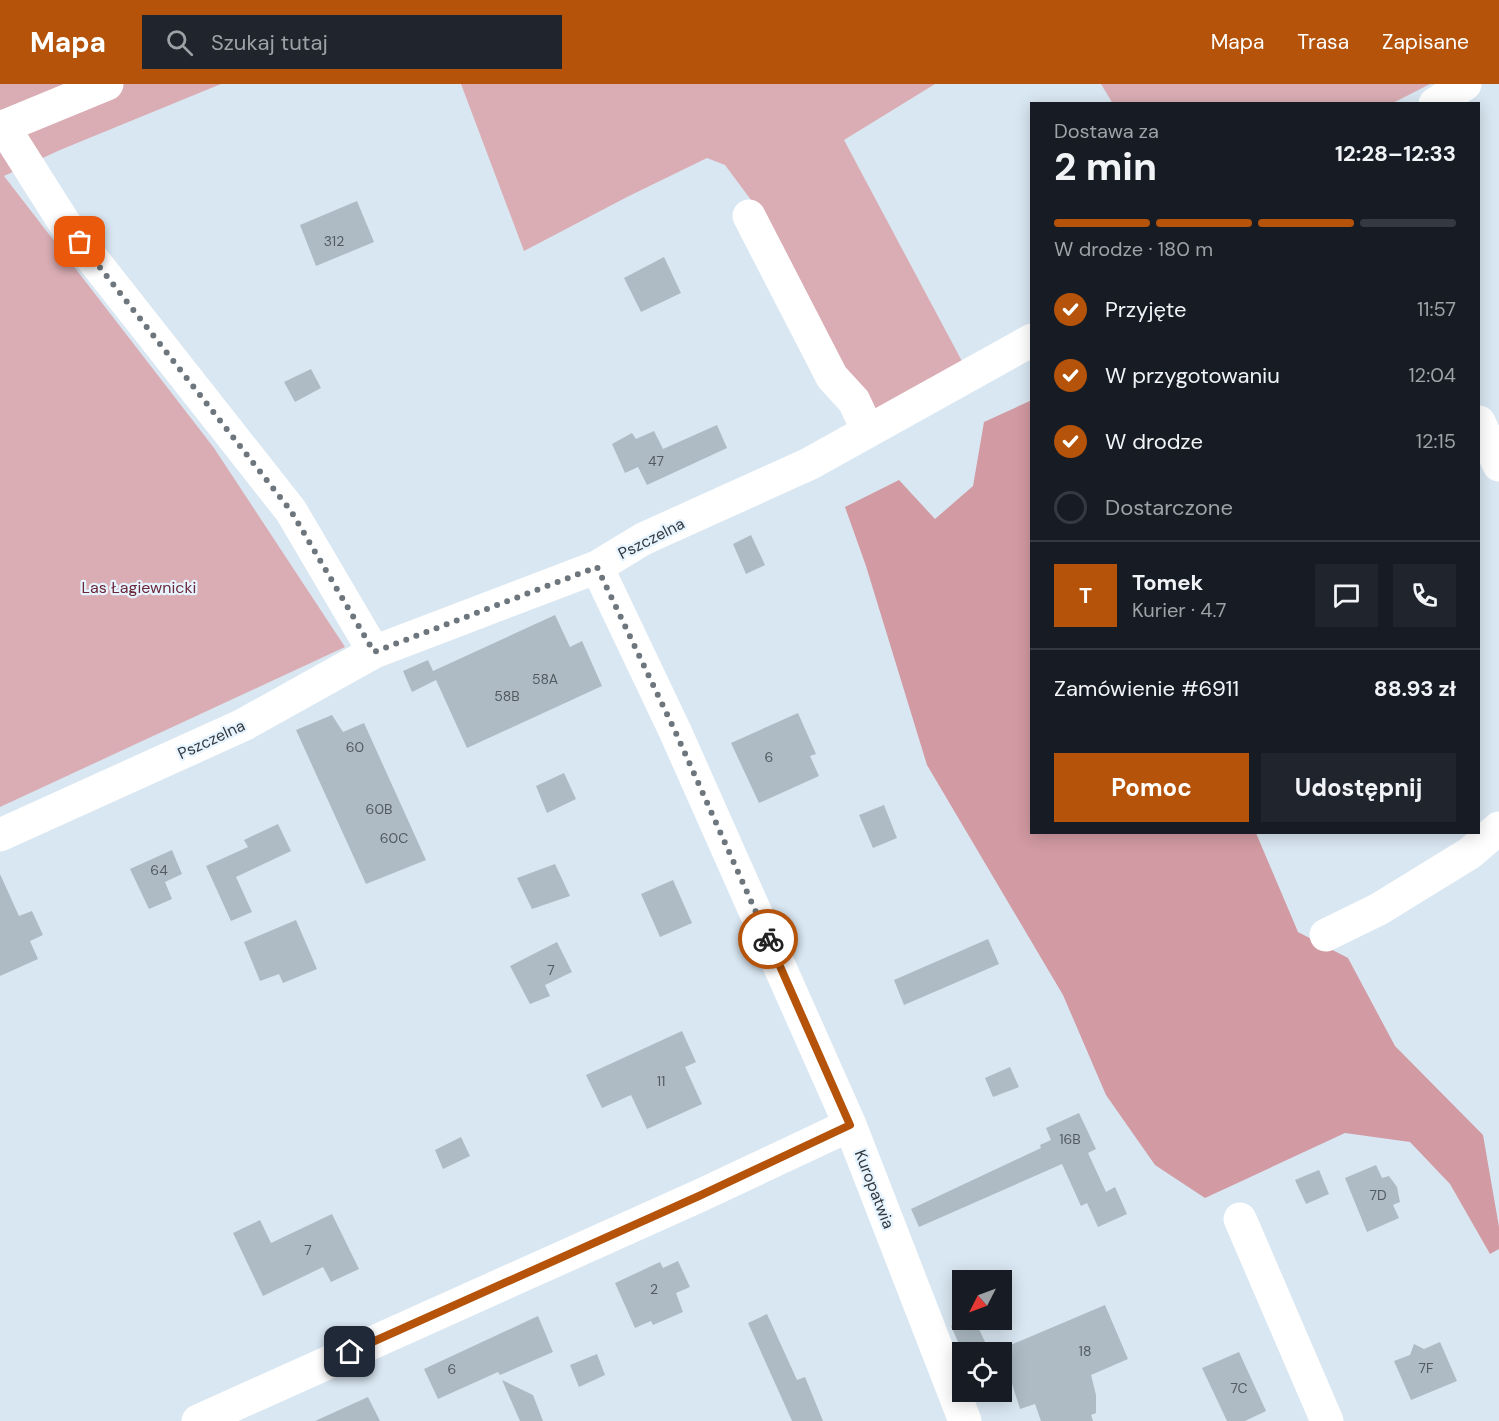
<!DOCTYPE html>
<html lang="pl">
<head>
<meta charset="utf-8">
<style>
	:root { --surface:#171b24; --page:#20242c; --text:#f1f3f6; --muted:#9ea1a6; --line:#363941; --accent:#b45309 }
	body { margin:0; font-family:"DM Sans",sans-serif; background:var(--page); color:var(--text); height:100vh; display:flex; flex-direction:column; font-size:22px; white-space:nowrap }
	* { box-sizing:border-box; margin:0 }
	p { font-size:20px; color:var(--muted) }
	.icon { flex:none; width:33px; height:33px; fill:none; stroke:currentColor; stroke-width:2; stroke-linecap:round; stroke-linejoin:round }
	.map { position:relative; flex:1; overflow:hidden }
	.sheet { position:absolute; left:1030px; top:18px; width:450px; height:732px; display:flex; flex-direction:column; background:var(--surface); border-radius:0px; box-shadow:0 3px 15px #0003 }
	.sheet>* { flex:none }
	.needle { width:39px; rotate:228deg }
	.tools { position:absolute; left:952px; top:1186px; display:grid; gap:12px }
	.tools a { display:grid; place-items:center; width:60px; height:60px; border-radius:0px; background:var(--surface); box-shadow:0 3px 15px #0003; font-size:30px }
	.pin { position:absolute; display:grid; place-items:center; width:51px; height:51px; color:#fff; margin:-26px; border-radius:12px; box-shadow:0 3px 9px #0006 }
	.courier { position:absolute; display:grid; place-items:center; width:60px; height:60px; margin:-30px; border:4px solid #b45309; border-radius:50%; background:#fff; color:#222; box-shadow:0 2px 8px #0007 }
	.headline em { font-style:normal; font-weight:700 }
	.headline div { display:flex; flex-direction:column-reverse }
	.headline { display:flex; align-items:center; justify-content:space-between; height:102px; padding:0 24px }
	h1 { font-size:39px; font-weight:700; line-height:45px }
	.bar { display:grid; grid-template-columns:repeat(4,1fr); gap:9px 6px; align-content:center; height:72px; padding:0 24px }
	.bar i { height:8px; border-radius:4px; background:var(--line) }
	.bar .selected { background:var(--accent) }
	.bar p { grid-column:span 4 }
	.line { display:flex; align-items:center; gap:15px; padding:0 24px; border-top:2px solid var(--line) }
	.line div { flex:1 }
	.round { display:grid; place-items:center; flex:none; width:63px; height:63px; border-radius:0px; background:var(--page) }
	ol { padding:0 24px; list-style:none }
	li { display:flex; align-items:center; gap:18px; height:66px }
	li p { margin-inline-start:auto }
	li .icon { padding:6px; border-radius:50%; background:var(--accent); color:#fff; stroke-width:4 }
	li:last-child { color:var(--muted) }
	li i { width:33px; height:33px; border:3px solid var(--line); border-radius:50% }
	.primary-button { display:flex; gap:12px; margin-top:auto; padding:12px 24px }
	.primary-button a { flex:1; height:69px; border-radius:0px; background:var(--accent); color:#fff; font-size:24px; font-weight:700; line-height:69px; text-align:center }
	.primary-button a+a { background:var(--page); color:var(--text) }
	header { display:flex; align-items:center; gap:36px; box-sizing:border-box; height:84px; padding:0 30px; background:var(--accent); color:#fff }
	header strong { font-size:28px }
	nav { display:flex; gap:33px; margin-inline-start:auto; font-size:21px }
	.search { width:420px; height:54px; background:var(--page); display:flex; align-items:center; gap:15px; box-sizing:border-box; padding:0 21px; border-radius:0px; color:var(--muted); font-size:22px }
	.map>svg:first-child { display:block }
	.green { fill:#daadb4 }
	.forest { fill:#d29aa3 }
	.building { fill:#aebbc5 }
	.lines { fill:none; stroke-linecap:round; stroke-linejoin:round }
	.minor { stroke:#fff; stroke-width:33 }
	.done { stroke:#6e767d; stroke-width:6; stroke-dasharray:0 10.8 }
	.route { stroke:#b45309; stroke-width:8 }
	.labels { text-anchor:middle; stroke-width:4.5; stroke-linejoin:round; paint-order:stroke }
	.number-label { font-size:14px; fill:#525a60 }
	.street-label { font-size:16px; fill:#34393e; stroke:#e6f4ff }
	.park-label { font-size:16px; fill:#6c2839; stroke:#e6f4ff }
</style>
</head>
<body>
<header>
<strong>Mapa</strong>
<div class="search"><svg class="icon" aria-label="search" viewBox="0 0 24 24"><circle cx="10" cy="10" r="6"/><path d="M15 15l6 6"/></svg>Szukaj tutaj</div>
<nav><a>Mapa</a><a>Trasa</a><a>Zapisane</a></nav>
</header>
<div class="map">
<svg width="1499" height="1337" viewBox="0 0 1499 1337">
	<rect width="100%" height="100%" fill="#d9e7f2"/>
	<path class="green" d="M0,0H221L60,66L4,92L214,364L345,563L0,723Z
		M461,0H935L844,56L964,281L873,330L860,316L754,120L725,81L707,74L627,113L524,167Z
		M1101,0H1430L1393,19L1113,20Z"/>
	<path class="forest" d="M1032,316V748L1256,749L1298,848L1348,874L1395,962L1483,1051L1499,1143V1165L1490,1170L1450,1100L1410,1058L1345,1049L1205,1114L1155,1081L1106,1011L1063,911L927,681L866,482L845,423L899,396L935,435L973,402L984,338Z"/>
	<path class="building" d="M357,117L374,158L316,182L300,141Z
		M664,173L681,209L641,228L624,194Z
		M311,285L321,304L295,318L284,298Z
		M717,341L727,364L647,401L638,383L625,389L612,360L632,349L636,355L654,347L663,365Z
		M751,451L765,481L746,490L733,460Z
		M555,531L570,563L582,557L602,602L467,664L436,596L412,608L403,587L428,576L433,587Z
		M798,629L816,670L810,672L819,692L759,719L731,659Z
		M332,631L343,648L364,639L426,776L366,800L296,646Z
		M564,689L576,715L547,729L536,702Z
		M884,721L897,754L873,764L859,731Z
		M278,740L291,767L236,793L252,828L231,837L206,782L248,763L244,756Z
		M172,766L182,790L165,798L172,815L149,825L130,785Z
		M555,780L570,812L532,825L517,794Z
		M0,790L19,832L32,827L43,851L30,857L38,875L0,892Z
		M673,796L692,839L660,853L641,810Z
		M296,836L317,885L283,899L279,890L260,897L244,858Z
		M988,855L999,880L904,921L894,896Z
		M557,858L572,888L545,901L550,912L530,920L510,882Z
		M682,947L696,978L685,983L702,1020L647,1045L631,1011L602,1024L586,991Z
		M1010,983L1019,1003L993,1013L985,994Z
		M1079,1029L1096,1065L1088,1069L1106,1108L1115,1103L1127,1130L1098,1143L1087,1119L1081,1122L1062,1080L919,1143L911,1125L1041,1064L1040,1061L1051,1056L1046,1044Z
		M461,1053L470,1072L443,1085L435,1066Z
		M1376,1081L1382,1094L1389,1092L1397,1103L1400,1118L1393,1121L1399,1134L1367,1148L1345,1094Z
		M1319,1086L1329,1110L1306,1120L1295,1096Z
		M332,1130L359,1185L331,1198L323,1183L263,1212L233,1149L260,1136L271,1159Z
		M678,1177L690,1203L676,1209L683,1228L653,1241L651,1237L635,1244L615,1199L660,1178L663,1184Z
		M1105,1221L1128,1275L1091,1291L1096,1311V1329L1091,1331L1093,1337H1041L1035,1320L1020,1325L1001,1265Z
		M767,1230L797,1296L805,1293L823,1337H792L748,1239Z
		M538,1232L553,1268L500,1291L498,1288L438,1315L424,1285Z
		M964,1236H975L990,1269H963L951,1242Z
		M1440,1258L1457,1297L1411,1316L1394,1277L1410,1271L1414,1260L1424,1265Z
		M1239,1268L1266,1327L1245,1337H1227L1202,1284Z
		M597,1270L605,1291L579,1303L570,1281Z
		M502,1296L533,1311L543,1337H520Z
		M368,1313L380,1337H315Z"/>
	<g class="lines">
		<path class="minor" d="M1435,20L1465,0
			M3,42L65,140L291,427L374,568
			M0,44L107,0
			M749,132L832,293L854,317L868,347
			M1479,338L1499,381
			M597,483L675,647L850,1041L965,1337
			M0,751L243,641L374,568L597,483L643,455L809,380L1032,256
			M1326,851L1379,825L1470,769L1499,744
			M1240,1135L1327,1337
			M198,1337L699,1112L850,1041"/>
	</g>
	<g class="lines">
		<path class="done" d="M80,158L291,427L374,568L597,483L675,647L768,855"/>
		<path class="route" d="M350,1268L699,1112L850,1041L768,855"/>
	</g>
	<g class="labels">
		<g class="number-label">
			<text x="334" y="162">312</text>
			<text x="656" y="382">47</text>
			<text x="545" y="600">58A</text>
			<text x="507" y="617">58B</text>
			<text x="355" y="668">60</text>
			<text x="769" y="678">6</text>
			<text x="379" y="730">60B</text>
			<text x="394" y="759">60C</text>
			<text x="159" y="791">64</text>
			<text x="551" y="891">7</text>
			<text x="661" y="1002">11</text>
			<text x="1070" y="1060">16B</text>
			<text x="1378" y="1116">7D</text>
			<text x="308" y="1171">7</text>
			<text x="654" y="1210">2</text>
			<text x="1085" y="1272">18</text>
			<text x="1426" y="1289">7F</text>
			<text x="452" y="1290">6</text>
			<text x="1239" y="1309">7C</text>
		</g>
		<g class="street-label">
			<text transform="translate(651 454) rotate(-27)" y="6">Pszczelna</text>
			<text transform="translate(211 655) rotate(-25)" y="6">Pszczelna</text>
			<text transform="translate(875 1105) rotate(69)" y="6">Kuropatwia</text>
		</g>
		<g class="park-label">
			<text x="139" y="509">Las Łagiewnicki</text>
		</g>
	</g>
</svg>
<div class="tools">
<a><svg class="needle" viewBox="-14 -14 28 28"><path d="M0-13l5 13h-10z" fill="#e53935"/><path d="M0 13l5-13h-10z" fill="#9ea1a6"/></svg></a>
<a><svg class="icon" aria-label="locate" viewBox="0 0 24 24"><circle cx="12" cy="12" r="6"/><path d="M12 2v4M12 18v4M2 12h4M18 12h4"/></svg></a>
</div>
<div class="pin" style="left:80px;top:158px;background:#ea580c"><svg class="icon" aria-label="bag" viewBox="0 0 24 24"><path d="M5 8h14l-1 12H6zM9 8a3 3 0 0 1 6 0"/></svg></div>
<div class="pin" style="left:350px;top:1268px;background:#1f2937"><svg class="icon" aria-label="home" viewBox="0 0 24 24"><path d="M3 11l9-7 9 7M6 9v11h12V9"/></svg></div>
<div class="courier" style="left:768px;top:855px"><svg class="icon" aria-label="bike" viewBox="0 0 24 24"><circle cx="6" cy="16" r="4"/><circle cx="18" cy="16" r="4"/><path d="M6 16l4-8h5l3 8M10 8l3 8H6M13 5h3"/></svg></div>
<section class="sheet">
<div class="headline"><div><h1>2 min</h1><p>Dostawa za</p></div><em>12:28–12:33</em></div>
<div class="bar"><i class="selected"></i><i class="selected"></i><i class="selected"></i><i></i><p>W drodze · 180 m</p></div>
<ol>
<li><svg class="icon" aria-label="check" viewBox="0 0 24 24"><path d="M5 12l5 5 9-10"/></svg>Przyjęte<p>11:57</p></li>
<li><svg class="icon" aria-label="check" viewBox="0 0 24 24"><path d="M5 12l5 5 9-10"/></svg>W przygotowaniu<p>12:04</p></li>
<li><svg class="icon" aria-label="check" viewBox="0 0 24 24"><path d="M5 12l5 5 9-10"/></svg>W drodze<p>12:15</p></li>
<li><i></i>Dostarczone</li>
</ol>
<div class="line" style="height:108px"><b class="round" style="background:var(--accent);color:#fff">T</b><div><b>Tomek</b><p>Kurier · 4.7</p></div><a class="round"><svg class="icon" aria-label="chat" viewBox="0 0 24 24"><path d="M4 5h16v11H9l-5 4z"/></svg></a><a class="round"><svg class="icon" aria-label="phone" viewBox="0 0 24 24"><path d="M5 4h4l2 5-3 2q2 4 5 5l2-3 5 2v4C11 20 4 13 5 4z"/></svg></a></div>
<div class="line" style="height:78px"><div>Zamówienie #6911</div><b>88.93 zł</b></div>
<div class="primary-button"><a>Pomoc</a><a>Udostępnij</a></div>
</section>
</div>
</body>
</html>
